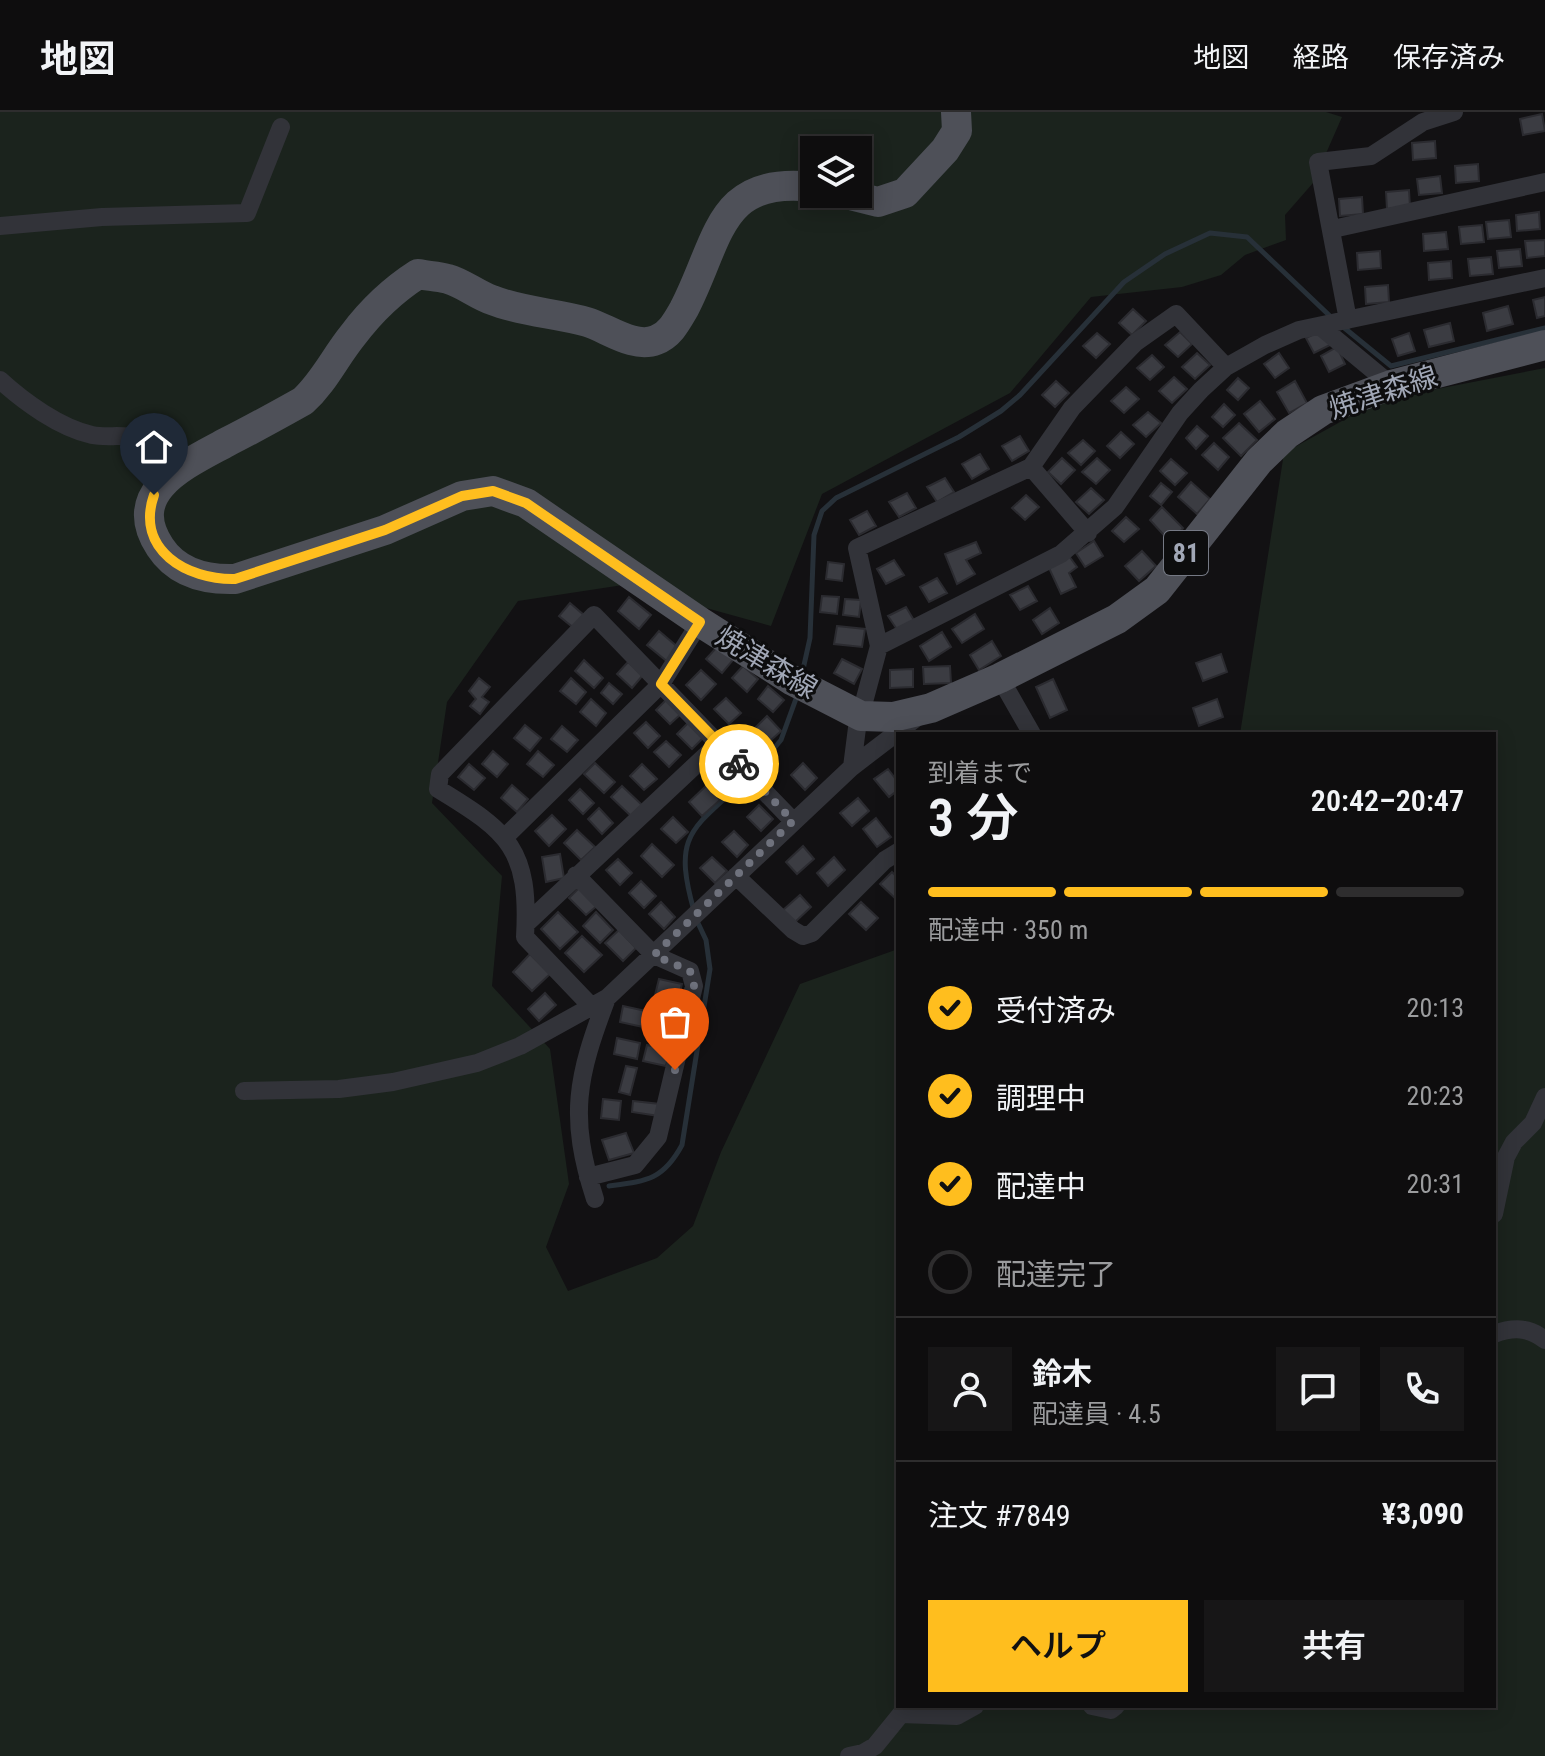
<!DOCTYPE html>
<html lang="ja">
<head>
<meta charset="utf-8">
<style>
	:root { --surface:#0e0d0e; --page:#171617; --text:#f1f3f6; --muted:#9b9c9e; --line:#2e2d2e; --accent:#ffbe1e }
	body { margin:0; font-family:"Roboto Condensed","Noto Sans JP",sans-serif; background:var(--page); color:var(--text); height:100vh; display:flex; flex-direction:column; font-size:30px; white-space:nowrap }
	* { box-sizing:border-box; margin:0 }
	p { font-size:26px; color:var(--muted) }
	.icon { flex:none; width:44px; height:44px; fill:none; stroke:currentColor; stroke-width:2; stroke-linecap:round; stroke-linejoin:round }
	.map { position:relative; flex:1; overflow:hidden }
	.side { position:absolute; left:896px; top:620px; width:600px; height:976px; display:flex; flex-direction:column; background:var(--surface); border-radius:0px; box-shadow:0 4px 20px #0003,0 0 0 2px var(--line) }
	.side>* { flex:none }
	.tools { position:absolute; left:800px; top:24px; display:grid; gap:16px }
	.tools a { display:grid; place-items:center; width:72px; height:72px; border-radius:0px; background:var(--surface); box-shadow:0 4px 20px #0003,0 0 0 2px var(--line); font-size:40px }
	.pin { position:absolute; display:grid; place-items:center; width:68px; height:68px; color:#fff; margin:-82px -34px; border-radius:50% 50% 50% 0; rotate:-45deg; box-shadow:0 0 8px #0007 }
	.pin .icon { rotate:45deg }
	.courier { position:absolute; display:grid; place-items:center; width:80px; height:80px; margin:-40px; border:6px solid #ffbe1e; border-radius:50%; background:#fff; color:#222; box-shadow:0 2px 10px #0007 }
	.headline em { font-style:normal; font-weight:600 }
	.headline div { display:flex; flex-direction:column-reverse }
	.headline { display:flex; align-items:center; justify-content:space-between; height:136px; padding:0 32px }
	h1 { font-size:52px; font-weight:600; line-height:60px }
	.bar { display:grid; grid-template-columns:repeat(4,1fr); gap:12px 8px; align-content:center; height:96px; padding:0 32px }
	.bar i { height:10px; border-radius:6px; background:var(--line) }
	.bar .active { background:var(--accent) }
	.bar p { grid-column:span 4 }
	.line { display:flex; align-items:center; gap:20px; padding:0 32px; border-top:2px solid var(--line) }
	.line div { flex:1 }
	.round { display:grid; place-items:center; flex:none; width:84px; height:84px; border-radius:0px; background:var(--page) }
	ol { padding:0 32px; list-style:none }
	li { display:flex; align-items:center; gap:24px; height:88px }
	li p { margin-inline-start:auto }
	li .icon { padding:8px; border-radius:50%; background:var(--accent); color:#111; stroke-width:4 }
	li:last-child { color:var(--muted) }
	li i { width:44px; height:44px; border:4px solid var(--line); border-radius:50% }
	.cta { display:flex; gap:16px; margin-top:auto; padding:16px 32px }
	.cta a { flex:1; height:92px; border-radius:0px; background:var(--accent); color:#111; font-size:32px; font-weight:600; line-height:92px; text-align:center }
	.cta a+a { background:var(--page); color:var(--text) }
	header { display:flex; align-items:center; gap:48px; box-sizing:border-box; height:112px; padding:0 40px; background:var(--surface); border-bottom:2px solid var(--line) }
	header strong { font-size:38px }
	nav { display:flex; gap:44px; margin-inline-start:auto; font-size:28px }
	.map>svg:first-child { display:block }
	.green { fill:#1b231d; fill-rule:evenodd }
	.lines { fill:none; stroke-linecap:round; stroke-linejoin:round }
	.stream { stroke:#273038; stroke-width:5 }
	.building { fill:#3b3c42; stroke:#2b2b30; stroke-width:2 }
	.minor { stroke:#323339; stroke-width:18 }
	.primary { stroke:#4e5058; stroke-width:30 }
	.done { stroke:#6f727d; stroke-width:8; stroke-dasharray:0 14.4 }
	.route { stroke:#ffbe1e; stroke-width:10 }
	.labels { text-anchor:middle; stroke-width:6; stroke-linejoin:round; paint-order:stroke }
	.shield { fill:#0d0d0e; stroke:#757984; stroke-width:2 }
	.shield-label { font-size:26px; font-weight:bold; fill:#a1a7b6 }
	.street-label { font-size:28px; fill:#a1a7b6; stroke:#0d0d0e }
</style>
</head>
<body>
<header>
<strong>地図</strong>
<nav><a>地図</a><a>経路</a><a>保存済み</a></nav>
</header>
<div class="map">
<svg width="1545" height="1644" viewBox="0 0 1545 1644">
	<rect width="100%" height="100%" fill="#121113"/>
	<path class="green" d="M0,0H1326L1342,5L1313,71L1285,103L1286,128L1245,143L1221,163L1182,175L1091,185L1010,281L822,382L771,514L623,473L518,489L447,590L432,691L502,764L492,874L550,937L569,1072L546,1135L568,1179L657,1146L693,1114L721,1040L800,872L898,837V1594H1494V622H1240L1284,341L1380,288L1545,256V1644H0ZM814,38H858V82H814Z"/>
	<g class="lines">
		<path class="stream" d="M1342,214L1391,254L1545,216
			M802,562L810,526L814,423L822,399L836,386L959,325L1001,299L1020,283L1124,170L1165,142L1210,121L1247,125L1331,205
			M754,660L781,628L797,584
			M694,799C672,721 692,718 746,667
			M609,1074C647,1069 663,1068 682,1033L710,857L706,828L697,809"/>
	</g>
	<path class="building" d="M1542,2L1545,19L1523,23L1520,7Z
		M1435,29L1436,46L1413,48L1412,31Z
		M1478,52L1479,69L1456,71L1455,54Z
		M1440,64L1442,81L1419,83L1417,67Z
		M1409,78L1410,95L1387,97L1386,80Z
		M1362,85L1363,102L1340,104L1339,87Z
		M1539,100L1540,117L1517,119L1516,103Z
		M1509,108L1511,125L1488,127L1486,110Z
		M1482,113L1484,130L1461,132L1459,115Z
		M1446,120L1448,137L1424,139L1423,122Z
		M1545,128V144L1527,146L1525,129Z
		M1520,137L1522,154L1499,156L1497,139Z
		M1380,139L1381,156L1358,158L1357,141Z
		M1491,145L1493,162L1470,164L1468,147Z
		M1451,149L1452,166L1429,168L1428,151Z
		M1388,173L1389,190L1366,192L1365,175Z
		M1545,185V204L1537,206L1533,188Z
		M1508,194L1513,212L1487,219L1483,201Z
		M1133,197L1146,209L1132,223L1119,211Z
		M1450,211L1454,229L1429,235L1424,218Z
		M1322,218L1330,233L1314,241L1306,226Z
		M1180,220L1192,232L1178,245L1165,233Z
		M1097,221L1110,232L1096,246L1083,234Z
		M1409,221L1415,239L1398,244L1392,227Z
		M1337,235L1345,252L1329,260L1321,244Z
		M1197,241L1210,253L1195,267L1182,255Z
		M1279,241L1289,256L1275,266L1264,252Z
		M1152,243L1164,255L1150,268L1137,256Z
		M1174,265L1187,277L1172,291L1159,279Z
		M1238,266L1249,276L1238,288L1227,278Z
		M1056,269L1069,281L1055,295L1042,283Z
		M1295,269L1307,291L1289,301L1277,280Z
		M1126,275L1139,287L1124,301L1111,289Z
		M1260,289L1275,307L1259,320L1244,302Z
		M1224,292L1235,303L1223,315L1212,305Z
		M1148,300L1161,311L1146,325L1133,313Z
		M1239,311L1257,328L1241,344L1223,326Z
		M1197,314L1208,324L1196,337L1186,326Z
		M1121,320L1134,332L1120,346L1107,334Z
		M1020,324L1029,339L1012,349L1002,334Z
		M1083,328L1095,339L1081,353L1068,341Z
		M1214,331L1229,345L1218,358L1202,343Z
		M980,342L989,357L972,367L962,352Z
		M1062,346L1075,358L1061,372L1048,360Z
		M1097,346L1110,358L1096,372L1082,360Z
		M1171,347L1187,361L1175,373L1160,359Z
		M945,366L954,380L937,390L927,375Z
		M1191,370L1210,387L1197,402L1178,385Z
		M1161,371L1172,380L1161,393L1150,384Z
		M1091,376L1104,388L1089,402L1076,390Z
		M907,381L916,396L899,405L889,390Z
		M1026,383L1039,395L1025,408L1012,396Z
		M1162,395L1183,416L1171,431L1150,408Z
		M867,399L876,414L859,423L850,408Z
		M1126,405L1139,417L1124,430L1112,419Z
		M1094,429L1103,444L1085,455L1076,441Z
		M976,430L981,441L966,448L975,462L957,472L945,442Z
		M1142,439L1156,454L1139,469L1125,454Z
		M1069,444L1077,455L1069,461L1076,475L1061,482L1049,456Z
		M894,448L904,463L886,472L877,457Z
		M828,450L844,452L842,469L826,467Z
		M937,466L947,481L929,490L920,475Z
		M1028,474L1037,489L1020,498L1010,483Z
		M822,484L839,485L837,502L820,500Z
		M629,485L651,503L639,517L618,499Z
		M845,487L861,488L859,505L843,503Z
		M570,491L585,504L575,517L559,504Z
		M906,495L915,510L898,519L888,504Z
		M1050,496L1059,511L1042,522L1033,508Z
		M975,502L984,517L962,531L952,517Z
		M837,514L865,517L862,535L834,532Z
		M659,519L680,537L669,551L647,533Z
		M942,520L951,535L929,549L920,534Z
		M992,529L1001,544L979,558L970,543Z
		M717,535L733,548L722,561L706,547Z
		M1221,542L1227,560L1203,569L1196,551Z
		M842,547L862,557L854,572L834,561Z
		M584,548L603,566L594,576L575,559Z
		M628,550L643,563L632,576L617,562Z
		M743,554L758,567L747,580L732,566Z
		M950,554L951,571L924,572L923,555Z
		M913,557V575L890,576V558Z
		M701,558L716,572L701,588L686,573Z
		M479,566L490,575L482,585L489,590L480,602L470,594L476,587L469,579Z
		M571,566L586,580L576,592L560,579Z
		M1053,567L1067,598L1050,606L1036,575Z
		M609,571L622,582L613,592L601,581Z
		M768,574L784,588L773,600L758,587Z
		M668,586L682,601L670,612L656,598Z
		M726,586L741,601L729,612L714,597Z
		M591,587L606,601L596,614L580,600Z
		M1217,587L1223,605L1199,614L1193,596Z
		M767,604L781,619L769,630L755,616Z
		M646,610L660,624L648,636L634,621Z
		M689,610L704,625L692,637L677,622Z
		M525,613L541,626L530,639L514,626Z
		M562,614L578,628L567,640L551,627Z
		M666,629L681,643L669,655L654,640Z
		M493,639L508,652L497,665L482,652Z
		M538,639L554,653L543,665L527,652Z
		M722,648L736,663L724,675L710,660Z
		M595,651L615,670L604,681L584,662Z
		M803,651L817,666L805,678L791,663Z
		M469,652L485,666L474,678L458,665Z
		M642,652L657,667L644,678L630,664Z
		M888,657L898,670V678L889,685L874,667Z
		M512,673L528,687L517,700L501,686Z
		M707,673L720,688L702,704L689,690Z
		M622,674L642,693L631,704L611,685Z
		M580,677L594,691L583,702L569,688Z
		M858,686L869,699L852,714L840,701Z
		M759,693L773,707L761,719L747,705Z
		M599,696L613,711L602,722L588,707Z
		M552,703L566,717L549,734L535,719Z
		M673,705L688,720L676,731L661,717Z
		M876,706L891,725L877,735L863,717Z
		M577,718L595,735L581,748L564,731Z
		M734,719L748,733L737,745L722,730Z
		M652,732L674,753L662,765L641,744Z
		M803,734L814,747L797,762L786,750Z
		M560,742L564,766L546,770L542,745Z
		M712,745L727,759L715,771L700,756Z
		M834,745L845,758L828,774L817,761Z
		M618,747L632,761L620,773L606,758Z
		M892,760L898,766L897,788L880,772Z
		M641,769L656,784L644,796L629,781Z
		M580,775L598,793L586,803L569,786Z
		M800,783L811,795L794,811L783,798Z
		M661,790L675,805L664,817L649,802Z
		M861,790L878,806L866,818L849,802Z
		M558,800L578,820L560,837L541,817Z
		M596,800L613,818L600,831L583,814Z
		M619,818L636,836L623,849L605,831Z
		M582,824L602,843L584,860L565,841Z
		M530,842L550,862L532,879L513,860Z
		M659,867L682,872L678,888L655,883Z
		M545,881L556,893L539,909L528,897Z
		M623,894L646,899L643,915L620,910Z
		M657,900L680,905L677,921L654,916Z
		M617,926L640,931L637,947L614,942Z
		M647,933L670,938L666,954L643,949Z
		M626,954L637,956L630,983L619,980Z
		M603,987L621,989L619,1008L601,1006Z
		M633,989L660,992L659,1004L632,1000Z
		M626,1021L634,1041L609,1048L602,1028Z"/>
	<g class="lines">
		<path class="minor" d="M0,114L102,105L247,101L281,15
			M1333,117L1545,70
			M1348,208L1318,50L1371,44L1423,10L1454,0
			M1321,215L1391,273
			M0,268C24,290 60,316 92,323C106,326 123,322 136,326C151,331 163,347 173,360
			M1031,355L1088,421
			M879,534L1061,442L1115,395L1180,301L1201,278L1226,255L1265,233L1299,218L1545,166
			M1000,566L1032,622
			M852,655L916,606
			M506,724L661,572L700,510
			M576,763L654,843L690,859L694,874L658,1025L635,1053L588,1065
			M736,764L793,818L803,824L812,821L885,748L898,740
			M526,812L719,631
			M591,894L525,825C530,737 509,720 438,677L440,662L594,503L793,709
			M244,979L339,977L393,970L477,951L520,934L607,886L852,655L857,616L879,534L857,436L1031,355L1072,296L1135,231L1176,202L1226,255
			M595,1087C568,1004 577,965 607,886
			M1494,1102L1506,1045L1514,1030L1533,1011L1545,985
			M1494,1222C1513,1215 1529,1215 1545,1228
			M1092,1594L1111,1598L1116,1594
			M849,1644L863,1641L875,1634L901,1602L957,1604L975,1594"/>
		<path class="primary" d="M814,75C717,63 720,128 684,197C677,209 670,223 656,228C634,237 607,216 587,210C556,201 522,200 492,188C477,183 463,171 448,167C438,164 427,164 418,162C393,178 371,199 353,223C335,245 324,270 303,289C278,303 253,317 227,330C187,352 123,379 160,435C177,461 205,468 235,467L385,418L462,384L493,379L526,391L700,510L793,569L861,604L893,605L931,596L1000,566L1117,507L1157,478L1259,349L1287,322L1323,298L1391,273L1545,233
			M846,82L878,90L905,81L945,38L957,19L956,0"/>
	</g>
	<g class="lines">
		<path class="done" d="M675,958L694,874L690,859L654,843L793,709L739,652"/>
		<path class="route" d="M154,383C135,438 187,468 235,467L385,418L462,384L493,379L526,391L700,510L661,572L739,652"/>
	</g>
	<g class="labels">
		<rect class="shield" x="1164" y="419" width="44" height="44" rx="6"/>
		<g class="shield-label">
			<text x="1186" y="450">81</text>
		</g>
		<g class="street-label">
			<text transform="translate(1383 280) rotate(-18)" y="10">焼津森線</text>
			<text transform="translate(767 550) rotate(31)" y="10">焼津森線</text>
		</g>
	</g>
</svg>
<div class="tools">
<a><svg class="icon" aria-label="layers" viewBox="0 0 24 24"><path d="M12 4l9 5-9 5-9-5zM3 14l9 5 9-5"/></svg></a>
</div>
<div class="pin" style="left:675px;top:958px;background:#ea580c"><svg class="icon" aria-label="bag" viewBox="0 0 24 24"><path d="M5 8h14l-1 12H6zM9 8a3 3 0 0 1 6 0"/></svg></div>
<div class="pin" style="left:154px;top:383px;background:#1f2937"><svg class="icon" aria-label="home" viewBox="0 0 24 24"><path d="M3 11l9-7 9 7M6 9v11h12V9"/></svg></div>
<div class="courier" style="left:739px;top:652px"><svg class="icon" aria-label="bike" viewBox="0 0 24 24"><circle cx="6" cy="16" r="4"/><circle cx="18" cy="16" r="4"/><path d="M6 16l4-8h5l3 8M10 8l3 8H6M13 5h3"/></svg></div>
<section class="side">
<div class="headline"><div><h1>3 分</h1><p>到着まで</p></div><em>20:42–20:47</em></div>
<div class="bar"><i class="active"></i><i class="active"></i><i class="active"></i><i></i><p>配達中 · 350 m</p></div>
<ol>
<li><svg class="icon" aria-label="check" viewBox="0 0 24 24"><path d="M5 12l5 5 9-10"/></svg>受付済み<p>20:13</p></li>
<li><svg class="icon" aria-label="check" viewBox="0 0 24 24"><path d="M5 12l5 5 9-10"/></svg>調理中<p>20:23</p></li>
<li><svg class="icon" aria-label="check" viewBox="0 0 24 24"><path d="M5 12l5 5 9-10"/></svg>配達中<p>20:31</p></li>
<li><i></i>配達完了</li>
</ol>
<div class="line" style="height:144px"><a class="round"><svg class="icon" aria-label="person" viewBox="0 0 24 24"><circle cx="12" cy="8" r="4"/><path d="M4 21q1-7 8-7t8 7"/></svg></a><div><b>鈴木</b><p>配達員 · 4.5</p></div><a class="round"><svg class="icon" aria-label="chat" viewBox="0 0 24 24"><path d="M4 5h16v11H9l-5 4z"/></svg></a><a class="round"><svg class="icon" aria-label="phone" viewBox="0 0 24 24"><path d="M5 4h4l2 5-3 2q2 4 5 5l2-3 5 2v4C11 20 4 13 5 4z"/></svg></a></div>
<div class="line" style="height:104px"><div>注文 #7849</div><b>¥3,090</b></div>
<div class="cta"><a>ヘルプ</a><a>共有</a></div>
</section>
</div>
</body>
</html>
